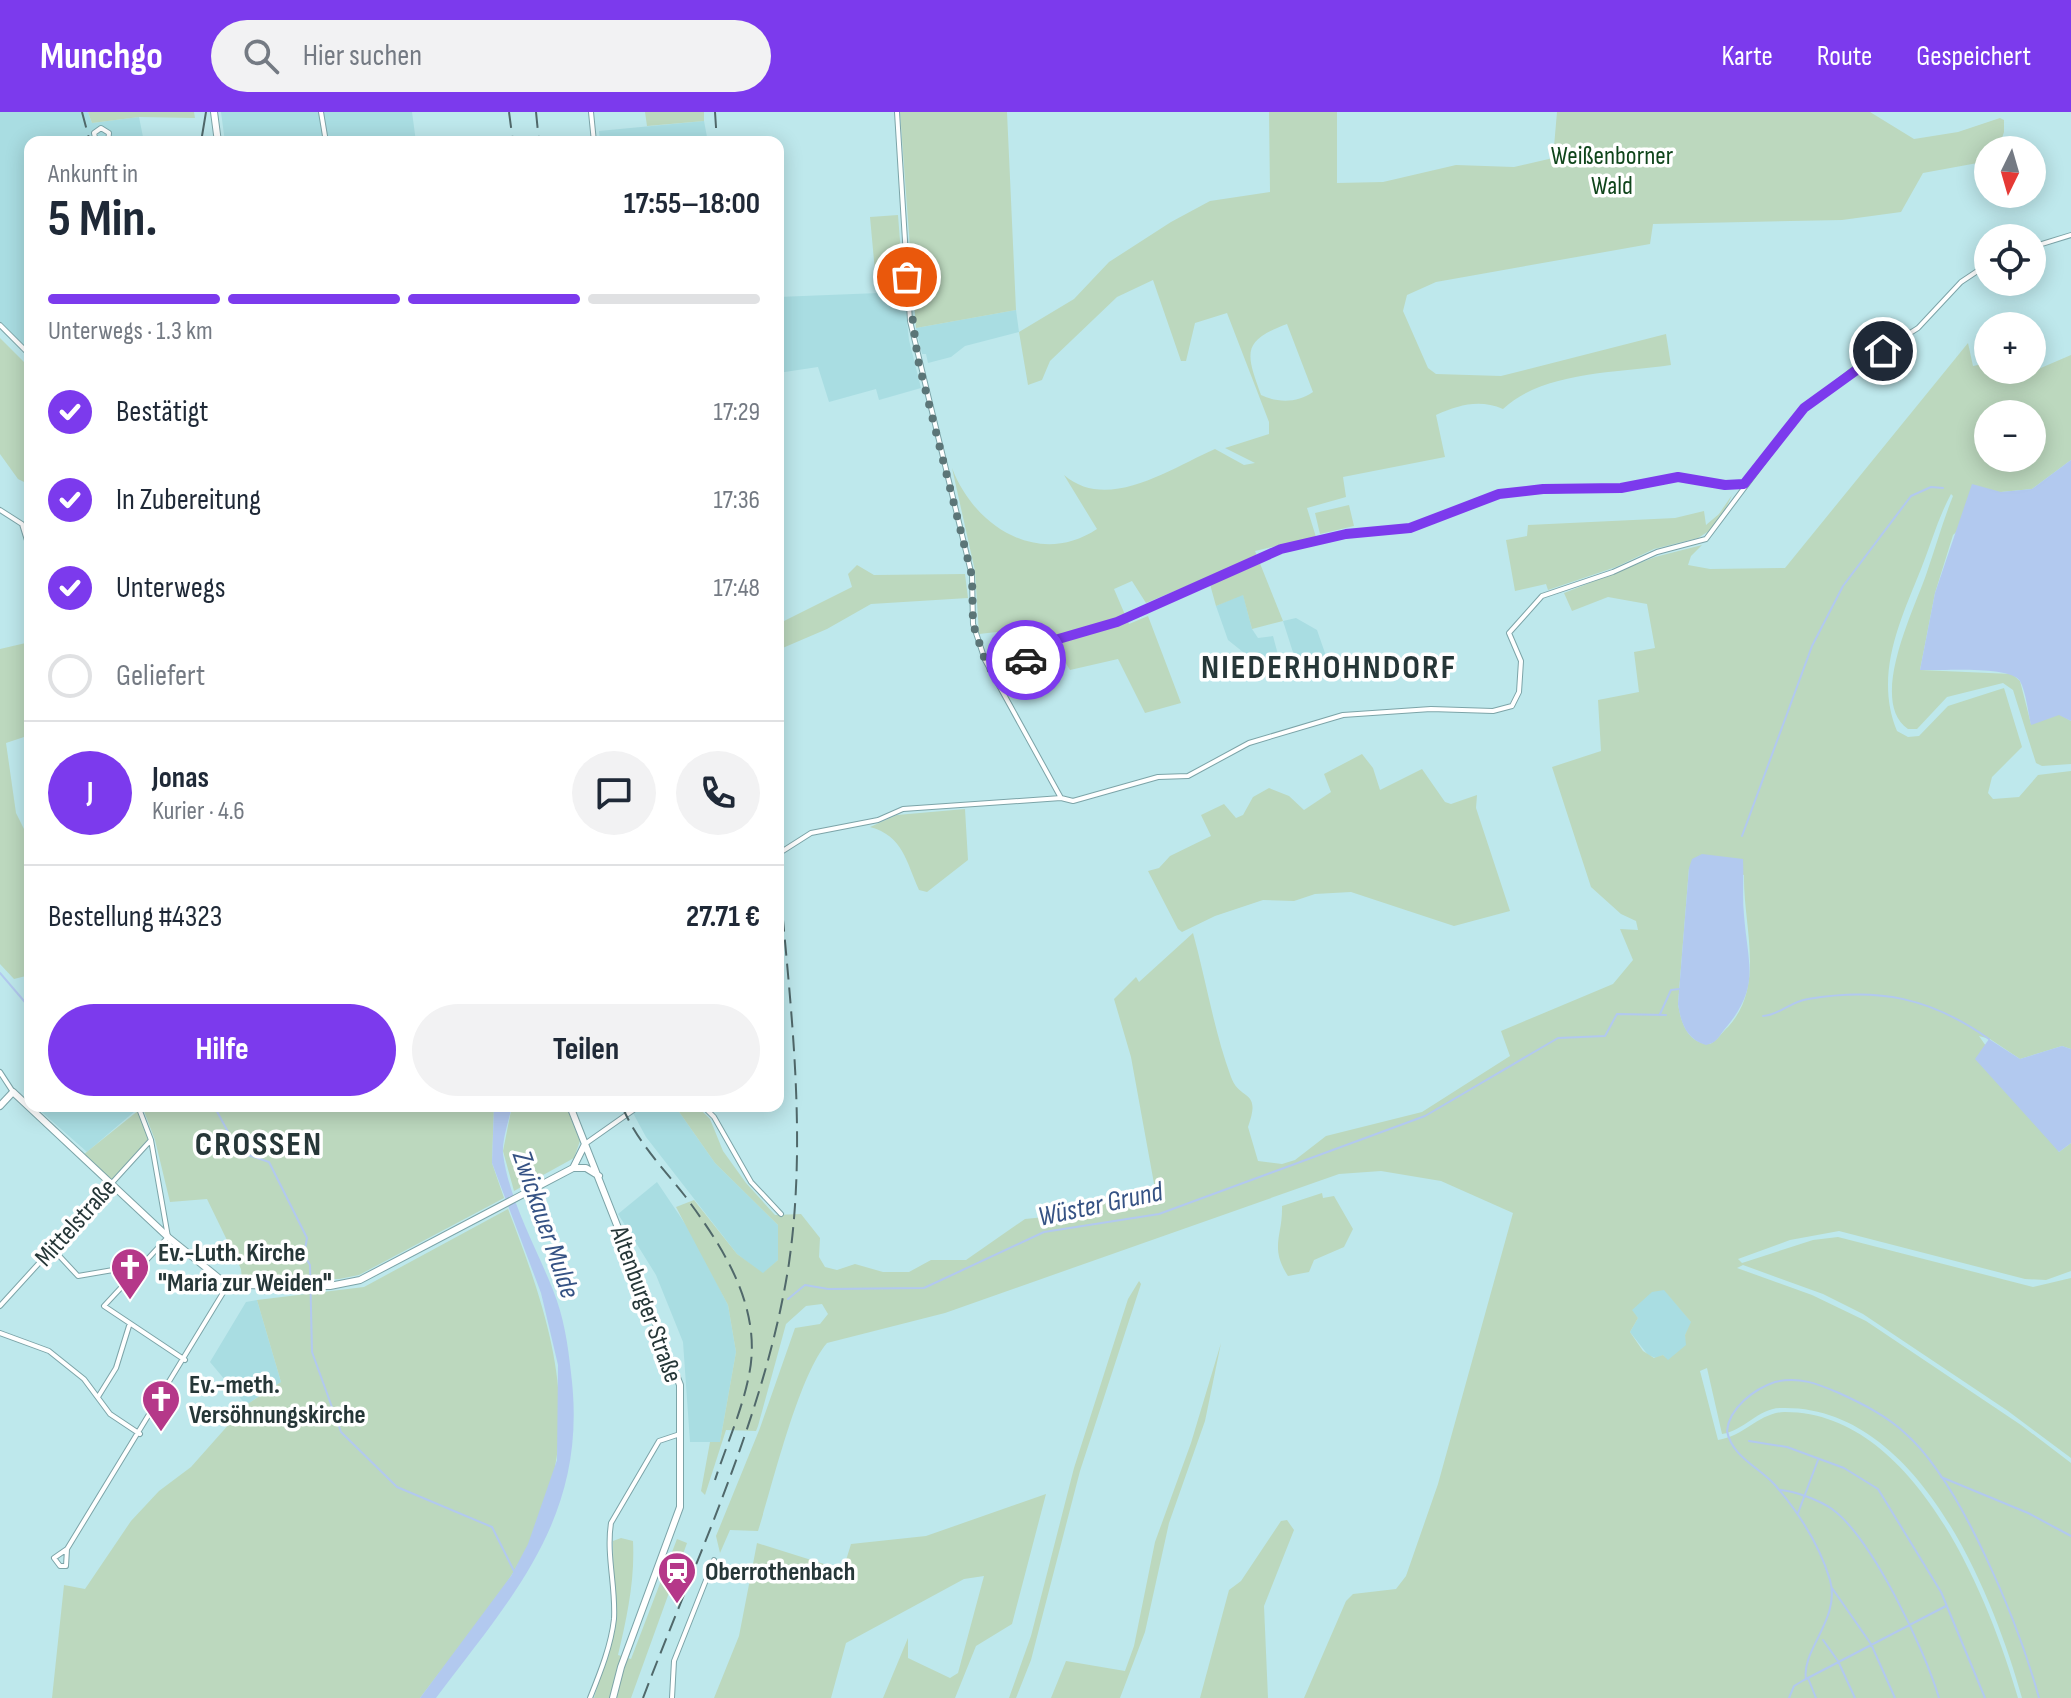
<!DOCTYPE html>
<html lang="de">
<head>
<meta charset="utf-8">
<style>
	:root { --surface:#fff; --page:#f2f2f3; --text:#1f2937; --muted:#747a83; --line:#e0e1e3; --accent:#7c3aed }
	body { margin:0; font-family:"Sofia Sans Condensed",sans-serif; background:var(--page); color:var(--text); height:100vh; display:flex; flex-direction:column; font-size:30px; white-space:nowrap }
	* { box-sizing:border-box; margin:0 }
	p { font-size:26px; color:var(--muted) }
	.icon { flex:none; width:44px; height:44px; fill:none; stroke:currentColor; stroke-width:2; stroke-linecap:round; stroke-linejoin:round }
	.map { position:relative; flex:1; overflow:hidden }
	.side { position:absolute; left:24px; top:24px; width:760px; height:976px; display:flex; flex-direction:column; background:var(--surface); border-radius:16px; box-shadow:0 4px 20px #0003 }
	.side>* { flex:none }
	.needle { width:52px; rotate:185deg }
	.controls { position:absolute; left:1974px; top:24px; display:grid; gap:16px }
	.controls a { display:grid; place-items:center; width:72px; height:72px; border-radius:50%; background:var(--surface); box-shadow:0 4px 20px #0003; font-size:40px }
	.pin { position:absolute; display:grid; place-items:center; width:68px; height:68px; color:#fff; margin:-34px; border:4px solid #fff; border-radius:50%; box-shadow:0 2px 8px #0007 }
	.courier { position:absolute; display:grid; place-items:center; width:80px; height:80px; margin:-40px; border:6px solid #7c3aed; border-radius:50%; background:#fff; color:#222; box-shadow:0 2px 10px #0007 }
	.summary em { font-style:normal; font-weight:700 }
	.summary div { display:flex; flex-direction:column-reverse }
	.summary { display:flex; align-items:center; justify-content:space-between; height:136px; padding:0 24px }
	h1 { font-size:52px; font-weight:700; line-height:60px }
	.bar { display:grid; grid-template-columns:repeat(4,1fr); gap:12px 8px; align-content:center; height:96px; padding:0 24px }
	.bar i { height:10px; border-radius:6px; background:var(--line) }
	.bar .selected { background:var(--accent) }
	.bar p { grid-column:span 4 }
	.line { display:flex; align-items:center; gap:20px; padding:0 24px; border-top:2px solid var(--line) }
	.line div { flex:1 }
	.round { display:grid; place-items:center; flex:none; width:84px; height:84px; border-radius:42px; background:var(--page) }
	ol { padding:0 24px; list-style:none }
	li { display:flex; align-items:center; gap:24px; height:88px }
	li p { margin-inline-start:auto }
	li .icon { padding:8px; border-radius:50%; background:var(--accent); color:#fff; stroke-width:4 }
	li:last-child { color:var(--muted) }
	li i { width:44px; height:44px; border:4px solid var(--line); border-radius:50% }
	.action { display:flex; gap:16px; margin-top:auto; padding:16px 24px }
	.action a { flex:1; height:92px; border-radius:48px; background:var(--accent); color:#fff; font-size:32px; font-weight:700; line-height:92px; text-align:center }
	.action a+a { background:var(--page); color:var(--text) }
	header { display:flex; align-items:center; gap:48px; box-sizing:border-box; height:112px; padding:0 40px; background:var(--accent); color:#fff }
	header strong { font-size:38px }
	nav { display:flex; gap:44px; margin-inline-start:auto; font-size:28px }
	.search { width:560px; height:72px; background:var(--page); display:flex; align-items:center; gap:20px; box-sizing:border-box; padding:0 28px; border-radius:44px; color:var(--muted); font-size:30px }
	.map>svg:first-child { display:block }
	.built { fill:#a9dde2 }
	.green { fill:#bcd8be; fill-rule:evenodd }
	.water { fill:#b2c9ef }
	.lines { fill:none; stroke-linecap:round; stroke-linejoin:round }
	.stream { stroke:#b2c9ef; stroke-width:2 }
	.street-casing { stroke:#7ca4a8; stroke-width:6 }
	.secondary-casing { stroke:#7ca4a8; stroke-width:8 }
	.street { stroke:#fff; stroke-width:4 }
	.secondary { stroke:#fff; stroke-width:6 }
	.tram { stroke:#50686a; stroke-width:2 }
	.rail { stroke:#50686a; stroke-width:2; stroke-dasharray:16 8; stroke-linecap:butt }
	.done { stroke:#5b7577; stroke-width:8; stroke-dasharray:0 14.4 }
	.route { stroke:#7c3aed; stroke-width:10 }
	.labels { text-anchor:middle; stroke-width:7; stroke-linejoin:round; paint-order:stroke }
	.park-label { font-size:26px; fill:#0f451b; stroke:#fff }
	.street-label { font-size:26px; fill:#263738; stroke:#fff }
	.poi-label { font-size:26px; font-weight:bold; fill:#263738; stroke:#fff; text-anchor:start }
	.water-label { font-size:28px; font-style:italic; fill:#355284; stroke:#fff }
	.district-label { font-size:34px; font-weight:bold; letter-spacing:2px; fill:#263738; stroke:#fff }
</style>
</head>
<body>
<header>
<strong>Munchgo</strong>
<div class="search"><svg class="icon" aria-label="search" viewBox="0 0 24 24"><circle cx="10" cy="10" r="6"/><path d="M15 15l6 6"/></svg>Hier suchen</div>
<nav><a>Karte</a><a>Route</a><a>Gespeichert</a></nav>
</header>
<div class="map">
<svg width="2071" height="1586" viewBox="0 0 2071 1586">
	<rect width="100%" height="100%" fill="#bee8ec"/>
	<path class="built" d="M0,0H88L92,11L139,5L144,30H30V240L0,209Z
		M221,0H412L416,30H225Z
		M704,9L708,30H600L599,19Z
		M904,180L909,228L921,276L879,288L876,277L829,290L818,255L778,261V185Z
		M1016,198L1019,220L965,234L951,245L928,251L926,242H922L916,216Z
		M1243,482L1252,517L1258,526L1273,524L1281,554L1244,559L1243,540L1228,528L1216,494Z
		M1296,506L1317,518L1326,544L1297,553L1283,509Z
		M35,994H133L135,999L87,1040Z
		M648,994H675L715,1051L778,1113V1148L763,1162L737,1142L646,1025L633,1001Z
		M657,1070L692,1122L728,1193L736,1240L720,1330H690L683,1230L656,1163L618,1102Z
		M1664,1177L1692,1211L1685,1223L1687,1233L1668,1249L1663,1243L1656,1246L1648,1243L1630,1220L1638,1206L1631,1198L1652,1179Z
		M257,1188L281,1270L246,1293L210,1250L246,1190Z"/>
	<path class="green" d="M88,0H194L195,6L139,5L92,11Z
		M645,0H704V9L647,14Z
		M900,0H1007L1016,198L916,216Z
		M1269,0H1337V71L1383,70L1456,53L1514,55L1553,46L1557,0H1870L1914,27L1958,20L2000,6L2004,8V20L1998,38H1988V46L1983,50L1923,61L1901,100L1842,108L1653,112L1650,132L1436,170L1407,183L1403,199L1428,256L1436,262L1501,264L1666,222L1671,253C1617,261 1544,259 1503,297C1479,287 1459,293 1436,303L1445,345L1343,365L1346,385L1307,396L1316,425L1255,439L1283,509L1252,517L1243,483L1216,494L1208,465L1146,491L1132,469L1114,477L1129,512L1148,504L1181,591L1145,601L1118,547L1070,558L1055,534L1018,548L997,520L979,522L975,459L952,356C974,414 1038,456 1097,417L1064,363C1108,401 1171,356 1215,337L1244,353L1255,351L1225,336L1269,322V310L1227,201L1195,211L1186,249H1181L1153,168L1117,185L1050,249L1042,268L1028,273L1019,220L1074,187L1109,150L1171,110L1210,89L1270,80ZM1287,212L1313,280C1298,291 1277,291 1261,283C1246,241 1241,229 1287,212Z
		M898,103L904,180L877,181L870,105Z
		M0,226L30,256V373L18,367L0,342Z
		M1968,231L1973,254L1988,251V258H2023L2027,262L2071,243V348L2032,377L2001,380L1953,423L1935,481L1920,558L2012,562L2020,569L2031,612L2059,602L2071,609V652L2042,654L2036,651L2013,578L2003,571L1947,585L1917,617H1908C1867,589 1916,494 1927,460C1936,434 1943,409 1953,384L1951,382C1938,406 1931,432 1921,457C1900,509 1874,563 1897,619L1908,625L1919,624L1948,594L2004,576L2022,635L1992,665L1988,681L1993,687L2019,685L2038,663L2071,659V937L2062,934L2020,947L1990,927L1979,924L2059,1040L2071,1031V1159L2046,1168L2025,1167L1839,1119L1790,1128L1738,1147L1742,1151L1813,1128L1838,1125L2033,1175L2071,1166V1346L2008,1299L1863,1202L1823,1182L1743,1153L1737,1156L1812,1183L1866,1209L2021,1313L2071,1351V1586H2022C1992,1479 1917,1292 1781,1296C1758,1296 1744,1319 1722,1322L1707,1256L1700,1259L1718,1328C1745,1324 1759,1301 1784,1300C1914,1299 1988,1483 2018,1586H1304L1346,1489L1353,1482L1396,1477L1406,1464L1438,1372L1513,1101L1441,1069L1381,1059L1339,1062L945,1201L827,1231C798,1265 773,1372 758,1419L730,1418L720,1441L716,1424L760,1316L795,1216L820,1212L828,1202L822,1192L806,1194L786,1212L758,1314L756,1319L726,1318L705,1383L701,1379L710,1330H720L736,1240L728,1193L676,1095L694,1088L737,1142L763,1161L778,1148V1113L715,1051L675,994H697L710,1007L723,1039L746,1071L775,1103L801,1102L820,1126L819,1145L825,1155L837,1158L855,1152L883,1160H909L931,1148H966L1025,1107L1065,1103L1155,1077L1131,945L1114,887L1136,865L1139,870L1193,821C1206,868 1214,919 1231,965C1240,990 1262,976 1248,1015L1258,1049L1282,1052L1295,1048L1326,1024L1422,1000L1510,944L1501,919L1613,872L1633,848L1620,817L1638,818L1636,809L1621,802L1591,775L1552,655L1601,639L1598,588L1639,580L1634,540L1655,536L1647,492L1608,485L1572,499L1564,481L1655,445L1702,433L1691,444L1688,453L1710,457L1785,456ZM1988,302H2032V346H1988ZM1689,756L1744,763C1743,814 1766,874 1728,915C1721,921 1718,928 1710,932C1688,932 1681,911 1678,892ZM1664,1178L1691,1210L1685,1223L1686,1233L1668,1248L1663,1243L1654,1246L1643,1239L1630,1220L1638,1206L1632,1198L1652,1180Z
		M1732,383L1722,405L1709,419L1698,426L1654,437L1616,455L1548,478L1546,472L1515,479L1506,428L1527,424L1528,413L1675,406L1704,399L1706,413L1719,402Z
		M1349,393L1354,414L1320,422L1315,401Z
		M857,453L874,463L965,462L968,486L871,492L827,517L778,538V512L852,475L848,462Z
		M30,530V623L6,631L16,701L30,729V863L14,867L0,852V537Z
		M1362,642L1373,656L1380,678L1422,657L1445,690L1451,692L1477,683L1476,696L1510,799L1454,814L1351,780L1315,782L1294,789L1263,788L1215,804L1182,820L1178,817L1148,759L1159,756L1170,744L1211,724L1201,703L1224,692L1236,706L1243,703L1253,685L1269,676L1289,684L1304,698L1331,680L1324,662Z
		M965,697L968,748L927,780L919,778C906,749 903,724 870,715L897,703Z
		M142,994H494L492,1051L504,1086L359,1163L339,1167L242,1168L241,1157L207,1087L170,1090L155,1028Z
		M512,994H566L580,1029L574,1046L514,1079L503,1039Z
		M139,998L151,1028L110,1070L83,1043Z
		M1322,1081L1323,1086L1334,1084L1353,1117L1344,1135L1314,1148L1309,1160L1288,1164C1269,1135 1283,1124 1282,1094Z
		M508,1097C558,1227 592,1335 511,1464C484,1506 450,1546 420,1586H52L64,1473L85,1477L131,1409L159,1379L191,1355L246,1293L281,1270L257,1188L364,1175Z
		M1139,1169L1141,1172L1080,1359L1031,1548L1016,1586H1009L1031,1524L1074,1356L1128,1187Z
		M1221,1231L1205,1309L1169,1411L1145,1520L1120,1586H1051L1066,1549L1125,1559L1134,1534L1155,1430L1191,1331Z
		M1046,1382L1012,1512L976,1534L955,1586H883L908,1526V1546L950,1566L958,1561L984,1464L964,1467L846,1531L831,1586H714L739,1524L757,1431L843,1458L851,1432L926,1424Z
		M1287,1408L1294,1418L1264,1494L1268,1586H1200L1229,1478L1241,1469L1281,1409Z
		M621,1426L633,1429C635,1468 627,1505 618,1543L631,1547L677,1427L687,1431L631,1586H594L614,1518L613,1429Z"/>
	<path class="water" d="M2071,348V609L2059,603L2031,613C2028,600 2026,580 2020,569C2010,553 1939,559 1920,558L1935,481L1972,372L2001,380L2032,377Z
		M1702,742L1743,747C1744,765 1742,784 1744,803C1748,854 1761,875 1724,918C1718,926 1716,931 1706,933C1686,927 1681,911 1678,892L1689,756L1692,747Z
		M1989,927L2020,947L2062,934L2071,937V1031L2059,1040L1975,947Z
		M494,994H512C509,1008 502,1027 503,1042C509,1088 536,1135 553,1178C564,1205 568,1233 571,1261C589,1403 515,1481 436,1586H420L511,1464L528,1432L557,1348L558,1253L541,1181L492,1051Z"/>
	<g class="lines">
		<path class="stream" d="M1742,724L1812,534L1843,474L1911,384L1931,375L1943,376
			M0,861L30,896
			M1660,902L1671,878L1679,877
			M1763,904C1778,904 1791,889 1808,887C1879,875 1931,886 1989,927
			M214,994L239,1040L269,1050L307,1126L304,1143L310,1153L312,1240L341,1320L397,1375L492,1415L514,1459
			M788,1187L805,1173L828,1177L924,1176L1044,1120L1159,1102L1425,1004L1558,926L1605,924L1617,902L1666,903
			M1749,1329L1787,1335L1844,1356L1878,1377L1941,1480L1985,1586
			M1941,1365L2028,1401L2071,1424
			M1780,1378C1795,1379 1819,1388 1832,1397C1872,1426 1925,1538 1939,1586
			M1798,1401L1818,1348
			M1832,1476L1871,1532L1895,1586
			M1823,1528L1838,1549L1855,1586
			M1808,1566L1816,1586
			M1806,1567C1801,1538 1841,1507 1830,1468C1819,1431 1799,1401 1775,1373C1759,1355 1732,1345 1727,1319C1729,1296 1754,1277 1775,1270C1799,1264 1818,1272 1839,1281C1863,1292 1887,1304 1906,1322C1962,1372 2019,1513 2039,1586
			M1789,1586L1794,1574L1804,1568L1946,1494"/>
		<defs>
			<path id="street" d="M321,0L326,30
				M591,0L594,30
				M897,0L910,209L972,464L973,512L985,548L1061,686
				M96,30L94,21L101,16L109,21L108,30
				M2032,135L2071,123
				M0,213L30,243
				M0,398L22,412L30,438
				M1004,579L1025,549L1055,528L1117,510L1281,437L1346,422L1410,416L1508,380L1621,376L1678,365L1725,373L1744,372
				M778,742L811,721L878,708L903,697L1061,686L1073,689L1158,665L1188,664L1249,631L1343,603L1431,597L1493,599L1512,594L1519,580L1521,549L1509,521L1542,484L1613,460L1657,440L1706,427L1804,296L1859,253L1918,216L1961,170L1988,152
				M0,960L13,980
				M138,994L151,1028L168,1125L104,1194L185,1248
				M703,994L714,1005L751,1070L781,1102
				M585,1032L639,994
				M52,1136L78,1164L113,1158L128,1166
				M0,1194L151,1028
				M0,1221L49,1239L84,1267L110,1302L140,1322
				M98,1285L116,1256L129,1214
				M67,1437L54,1446L60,1454H66L67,1437L229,1171
				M590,1586C600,1561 611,1534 614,1507C616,1475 606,1443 611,1411L659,1329L680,1322
				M672,1586L674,1549L714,1448"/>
			<path id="secondary" d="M214,0L218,30
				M0,994L13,980L168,1125L220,1167L238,1173L330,1174L360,1168L573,1056L585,1032
				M570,994L680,1273V1395L621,1555L613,1586
				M573,1056H586L599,1064"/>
		</defs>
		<use href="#street" class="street-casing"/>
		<use href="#secondary" class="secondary-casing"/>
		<use href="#street" class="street"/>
		<use href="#secondary" class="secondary"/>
		<path class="tram" d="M201,30L206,0"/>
		<path class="rail" d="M82,0L90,30
			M509,0L513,30
			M536,0L539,30
			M715,0L717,30
			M622,994C636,1028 662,1055 685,1084C723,1135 763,1196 749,1263C742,1299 726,1334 715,1368
			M643,1586C697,1444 766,1301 789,1151C808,1018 789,884 778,752"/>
	</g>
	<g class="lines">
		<path class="done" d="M907,165L918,248L972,464L973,512L985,548L1004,579L1026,548"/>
		<path class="route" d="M1026,548L1055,528L1117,510L1281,437L1346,422L1410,416L1499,382L1543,377L1621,376L1678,365L1725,373L1744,372L1804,296L1883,239"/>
	</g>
	<defs>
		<symbol id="church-pin" viewBox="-11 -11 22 30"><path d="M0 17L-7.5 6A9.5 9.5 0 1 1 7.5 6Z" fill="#b53889" stroke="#fff"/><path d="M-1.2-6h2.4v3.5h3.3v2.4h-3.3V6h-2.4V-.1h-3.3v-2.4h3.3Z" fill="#fff"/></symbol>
		<symbol id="station-pin" viewBox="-11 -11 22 30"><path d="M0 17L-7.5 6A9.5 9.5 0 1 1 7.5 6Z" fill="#b53889" stroke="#fff"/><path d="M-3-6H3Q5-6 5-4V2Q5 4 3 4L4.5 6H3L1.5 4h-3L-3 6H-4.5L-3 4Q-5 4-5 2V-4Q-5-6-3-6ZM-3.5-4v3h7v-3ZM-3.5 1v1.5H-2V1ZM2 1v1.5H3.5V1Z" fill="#fff"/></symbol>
	</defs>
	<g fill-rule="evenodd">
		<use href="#church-pin" x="108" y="1133" width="44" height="60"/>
		<use href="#church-pin" x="139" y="1265" width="44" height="60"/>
		<use href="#station-pin" x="655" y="1437" width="44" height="60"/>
	</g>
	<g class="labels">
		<g class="park-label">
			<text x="1612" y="52">Weißenborner<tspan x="1612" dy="30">Wald</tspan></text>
		</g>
		<g class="street-label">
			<text transform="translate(75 1110) rotate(-48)" y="9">Mittelstraße</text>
			<text transform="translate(647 1192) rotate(70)" y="9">Altenburger Straße</text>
		</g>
		<g class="poi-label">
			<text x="158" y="1149">Ev.-Luth. Kirche<tspan x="158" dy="30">"Maria zur Weiden"</tspan></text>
			<text x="189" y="1281">Ev.-meth.<tspan x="189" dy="30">Versöhnungskirche</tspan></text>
			<text x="705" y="1468">Oberrothenbach</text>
		</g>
		<g class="water-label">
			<text transform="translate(1100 1091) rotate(-12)" y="10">Wüster Grund</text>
			<text transform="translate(547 1112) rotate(71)" y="10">Zwickauer Mulde</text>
		</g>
		<g class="district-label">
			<text x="1329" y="566">NIEDERHOHNDORF</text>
			<text x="259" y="1043">CROSSEN</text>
		</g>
	</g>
</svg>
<div class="controls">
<a><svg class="needle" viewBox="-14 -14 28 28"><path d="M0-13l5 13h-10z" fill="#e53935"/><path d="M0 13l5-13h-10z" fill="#747a83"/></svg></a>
<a><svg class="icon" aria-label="locate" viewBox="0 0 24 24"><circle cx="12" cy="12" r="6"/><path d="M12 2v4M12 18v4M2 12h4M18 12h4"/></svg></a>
<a>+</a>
<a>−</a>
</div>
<div class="pin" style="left:907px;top:165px;background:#ea580c"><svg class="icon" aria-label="bag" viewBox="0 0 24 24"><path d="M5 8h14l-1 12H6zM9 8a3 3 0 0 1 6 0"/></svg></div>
<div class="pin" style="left:1883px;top:239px;background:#1f2937"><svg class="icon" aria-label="home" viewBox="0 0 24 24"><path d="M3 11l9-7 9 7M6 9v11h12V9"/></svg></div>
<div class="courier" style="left:1026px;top:548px"><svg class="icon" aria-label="car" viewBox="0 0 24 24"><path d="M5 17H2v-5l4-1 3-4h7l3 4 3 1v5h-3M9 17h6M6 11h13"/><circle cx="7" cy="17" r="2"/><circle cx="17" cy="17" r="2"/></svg></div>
<section class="side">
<div class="summary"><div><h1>5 Min.</h1><p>Ankunft in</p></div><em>17:55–18:00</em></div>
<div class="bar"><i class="selected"></i><i class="selected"></i><i class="selected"></i><i></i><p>Unterwegs · 1.3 km</p></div>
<ol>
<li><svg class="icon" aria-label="check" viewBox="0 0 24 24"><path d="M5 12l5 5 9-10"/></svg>Bestätigt<p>17:29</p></li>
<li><svg class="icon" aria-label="check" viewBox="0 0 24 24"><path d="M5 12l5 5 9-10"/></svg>In Zubereitung<p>17:36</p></li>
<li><svg class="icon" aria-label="check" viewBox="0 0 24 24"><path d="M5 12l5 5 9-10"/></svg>Unterwegs<p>17:48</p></li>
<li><i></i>Geliefert</li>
</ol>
<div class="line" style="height:144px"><b class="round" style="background:var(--accent);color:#fff">J</b><div><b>Jonas</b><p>Kurier · 4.6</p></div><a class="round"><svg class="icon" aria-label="chat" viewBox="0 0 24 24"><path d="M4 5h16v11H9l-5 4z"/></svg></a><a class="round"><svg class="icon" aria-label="phone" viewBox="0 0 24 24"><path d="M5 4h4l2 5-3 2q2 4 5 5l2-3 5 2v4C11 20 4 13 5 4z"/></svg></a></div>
<div class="line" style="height:104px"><div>Bestellung #4323</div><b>27.71 €</b></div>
<div class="action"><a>Hilfe</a><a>Teilen</a></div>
</section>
</div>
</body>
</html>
